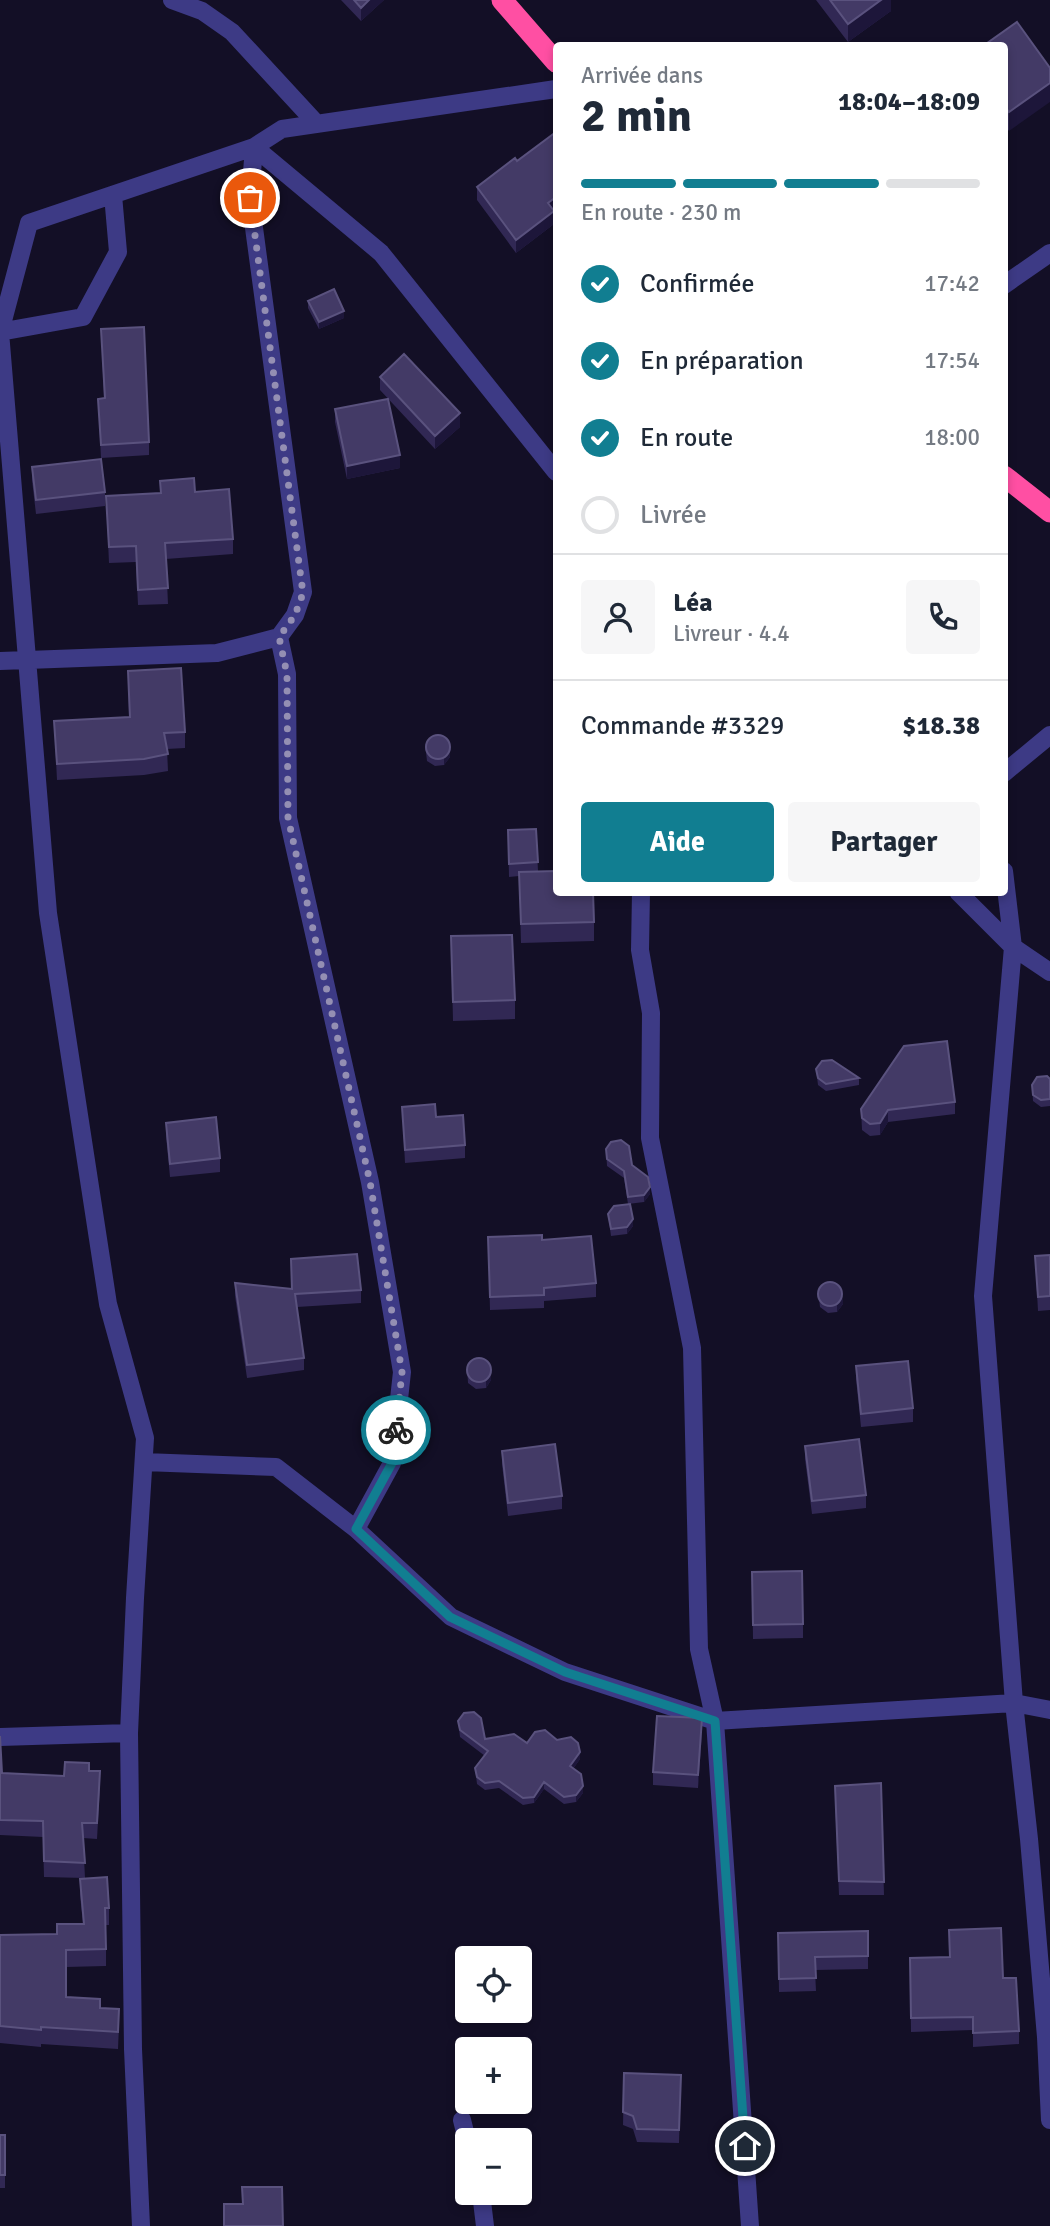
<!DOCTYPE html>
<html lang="fr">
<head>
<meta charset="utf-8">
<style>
	:root { --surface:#fff; --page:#f6f6f7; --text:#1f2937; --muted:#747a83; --line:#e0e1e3; --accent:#117e91 }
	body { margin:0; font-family:Signika,sans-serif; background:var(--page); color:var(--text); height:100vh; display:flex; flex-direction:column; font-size:26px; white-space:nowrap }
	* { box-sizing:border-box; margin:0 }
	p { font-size:23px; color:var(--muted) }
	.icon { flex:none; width:38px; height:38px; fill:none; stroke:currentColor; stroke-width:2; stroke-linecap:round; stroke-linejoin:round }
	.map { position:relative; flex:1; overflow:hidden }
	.panel { position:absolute; left:553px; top:42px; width:455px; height:854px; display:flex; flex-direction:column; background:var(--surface); border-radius:7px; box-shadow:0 4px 10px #0003 }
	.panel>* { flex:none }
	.fabs { position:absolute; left:455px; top:1946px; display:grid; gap:14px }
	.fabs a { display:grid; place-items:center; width:77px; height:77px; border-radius:7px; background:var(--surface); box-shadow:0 4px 10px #0003; font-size:35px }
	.pin { position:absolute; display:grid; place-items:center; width:60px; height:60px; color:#fff; margin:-30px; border:4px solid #fff; border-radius:50%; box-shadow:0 2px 7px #0007 }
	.courier { position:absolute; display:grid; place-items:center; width:70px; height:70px; margin:-35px; border:5px solid #117e91; border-radius:50%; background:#fff; color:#222; box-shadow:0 2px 9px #0007 }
	.summary em { font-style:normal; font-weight:800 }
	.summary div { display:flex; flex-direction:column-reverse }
	.summary { display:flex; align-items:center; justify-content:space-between; height:119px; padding:0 28px }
	h1 { font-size:46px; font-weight:800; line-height:52px }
	.bar { display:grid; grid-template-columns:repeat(4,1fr); gap:10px 7px; align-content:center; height:84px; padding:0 28px }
	.bar i { height:9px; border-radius:5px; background:var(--line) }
	.bar .current { background:var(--accent) }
	.bar p { grid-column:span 4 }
	.line { display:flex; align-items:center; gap:18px; padding:0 28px; border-top:2px solid var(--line) }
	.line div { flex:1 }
	.round { display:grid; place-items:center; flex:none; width:74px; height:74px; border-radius:7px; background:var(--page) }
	ol { padding:0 28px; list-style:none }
	li { display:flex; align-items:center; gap:21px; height:77px }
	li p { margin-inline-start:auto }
	li .icon { padding:7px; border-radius:50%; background:var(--accent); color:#fff; stroke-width:4 }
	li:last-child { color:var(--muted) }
	li i { width:38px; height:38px; border:4px solid var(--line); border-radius:50% }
	.button { display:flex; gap:14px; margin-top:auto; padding:14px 28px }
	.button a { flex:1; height:80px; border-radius:7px; background:var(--accent); color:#fff; font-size:28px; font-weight:800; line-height:80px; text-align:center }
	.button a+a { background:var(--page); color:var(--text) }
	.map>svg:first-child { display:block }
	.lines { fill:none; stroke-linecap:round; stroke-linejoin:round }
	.minor { stroke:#3d3a85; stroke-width:18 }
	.highway { stroke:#ff4fa3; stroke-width:21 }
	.wall { fill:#312854 }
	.shaded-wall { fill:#1d163a }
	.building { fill:#433a66; stroke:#5a527e; stroke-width:2 }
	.done { stroke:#948fb3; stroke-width:7; stroke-dasharray:0 12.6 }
	.route { stroke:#117e91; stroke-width:9 }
</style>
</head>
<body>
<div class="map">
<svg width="1050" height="2226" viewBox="0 0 1050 2226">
	<rect width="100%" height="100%" fill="#130f26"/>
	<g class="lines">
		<path class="minor" d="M172,0L202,11L232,32L317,124
			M1004,285L1050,253
			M0,332L29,223L254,147L381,253L556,472
			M279,637L287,674L288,818L370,1182L402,1372L392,1463L356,1529
			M0,661L217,653L279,637L295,615L303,592L250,198L254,147L282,129L556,89
			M1004,773L1050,735
			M1004,871L1013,947L983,1296L1014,1703L1029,1839L1046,2037L1050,2120
			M641,892L640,950L651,1013L650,1138L692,1348L699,1649L715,1721L750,2226
			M958,892L1013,947L1050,972
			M144,1462L276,1467L356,1529L451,1617L565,1672L715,1721L1014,1703L1050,1710
			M129,1733L133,2049L141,2226
			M0,1737L129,1733L135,1598L145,1438L108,1304L48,913L0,332L83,317L118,252L113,195
			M462,2120L467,2140
			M481,2193L485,2226"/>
		<path class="highway" d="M502,0L556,62
			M1004,476L1050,512"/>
	</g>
	<path class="wall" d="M341,0H384L361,21Z
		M816,0H891V11L848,42Z
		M1017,22L1009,131L1004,124V46Z
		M556,132V210L554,212V224L516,253L477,200V187L517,161Z
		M308,301L344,318L319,329L308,308Z
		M101,329L149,442V455L101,458L98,399L104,398Z
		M380,377L460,427L435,449L380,390Z
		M335,409L400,468L347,479L335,422Z
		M32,467L105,492V506L36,514L32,480Z
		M160,481L195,492L233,539V554L166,559L168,604L138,605L136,562L109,563L106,496L160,493Z
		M128,671L185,732V748L167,749L168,771L144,775L57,780L54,721L129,717Z
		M425,744L450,757L444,765L435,766L427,761Z
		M536,829L538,871L594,922V941L521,943L519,876L509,877L508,830Z
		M451,936L515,1000V1019L453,1021Z
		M816,1069L859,1078V1085L826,1091L818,1085Z
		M1050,1079V1106L1041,1107L1033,1101L1032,1085Z
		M955,1102V1114L888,1122L880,1135L870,1136L862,1130L861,1109Z
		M402,1107L436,1117L465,1145V1158L405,1163Z
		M166,1123L220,1158V1172L170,1177L166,1136Z
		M606,1149L632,1165L650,1194L644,1202L628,1204L624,1178L607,1166Z
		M608,1214L633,1226L627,1234L611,1236Z
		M488,1237L542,1240L596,1283V1297L544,1301V1308L490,1310Z
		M1050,1255V1310L1038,1311L1035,1256Z
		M235,1283L292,1289L361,1290V1303L297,1307L304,1358V1370L247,1378L235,1296Z
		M818,1291L843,1304L837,1312L828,1313L820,1307Z
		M856,1366L913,1408V1422L861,1427L856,1379Z
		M467,1367L491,1380L486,1388L476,1389L468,1383Z
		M805,1446L866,1495V1508L812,1514L805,1459Z
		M502,1451L562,1496V1509L508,1516L502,1464Z
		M752,1572L803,1624V1638L753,1639Z
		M458,1721L485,1739L527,1743L580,1759L573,1769L583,1793L576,1802L564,1804L544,1789L534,1803L523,1805L499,1788L485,1790L477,1784L475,1768L485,1756L460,1737Z
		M702,1732L698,1788L653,1785V1772Z
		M0,1736L2,1773L64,1776L89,1771L100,1786L97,1839L83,1838L85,1878L44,1877L43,1837L0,1835Z
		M881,1783L884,1895H839L835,1799Z
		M80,1879L109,1908V1925H106V1966L66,1967V1997L100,2008L119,2026L118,2049L41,2044V2047L0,2043V1935L57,1934L83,1924L80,1895Z
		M949,1930L1003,1978L1019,2031V2044L973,2047V2030L911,2032L910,1958L949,1957Z
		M868,1931V1969L815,1970L816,1991L779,1992L778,1933Z
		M624,2073L681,2075L679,2143L637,2142L633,2129L623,2125Z
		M0,2135H5V2188H0Z"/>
	<path class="shaded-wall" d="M369,0H384L361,21V8Z
		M881,0H891V11L848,42V24Z
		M1050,83V102L1009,131V112Z
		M1006,190V204L1004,205V192Z
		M556,197V210L554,212V224L516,253V240L548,203Z
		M344,311V318L319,329V322Z
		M460,413V427L435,449V436Z
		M400,455V468L347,479V466Z
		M450,750V757L444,765V758Z
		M888,1110V1122L880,1135V1123Z
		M650,1187V1194L644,1202V1195Z
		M633,1219V1226L627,1234V1227Z
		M843,1298V1304L837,1312V1305Z
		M491,1373V1380L486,1388V1381Z
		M702,1718V1732L698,1788V1775Z
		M580,1752V1759L570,1773V1766Z
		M544,1782V1789L534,1803V1797Z
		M583,1786V1793L576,1802V1795Z"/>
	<path class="building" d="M354,0H369L361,8Z
		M830,0H881L848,24Z
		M1017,22L1050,68V83L1009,112L1004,105V46H983Z
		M556,132V197L548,203L554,211L516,240L477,187L515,158L517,161Z
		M334,289L344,311L319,322L308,301Z
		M144,327L149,442L101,445L98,399L105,398L101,329Z
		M404,354L460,413L435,436L380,377Z
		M388,399L400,455L347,466L335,409Z
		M101,459L105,492L36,500L32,467Z
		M194,478L195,492L229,489L233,539L165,543L168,588L138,590L136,546L109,547L106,496L161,493L160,481Z
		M181,668L185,732L164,733L168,754L144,759L57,764L54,721L130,717L128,671Z
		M426 747a12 12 0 1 1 24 0a12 12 0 1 1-24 0Z
		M536,829L538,862L509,864L508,830Z
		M556,871V892H593L594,922L521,924L519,872Z
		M512,935L515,1000L453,1002L451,936Z
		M947,1041L955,1102L888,1110L880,1123L870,1124L862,1118L861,1109L904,1046Z
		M832,1060L859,1078L826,1084L818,1078L816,1069L822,1061Z
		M1047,1076L1050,1079V1099L1041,1100L1033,1095L1032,1085L1037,1077Z
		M435,1104L436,1117L463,1115L465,1145L405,1150L402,1107Z
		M216,1117L220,1158L170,1164L166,1123Z
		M621,1140L629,1146L632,1165L648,1177L650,1187L644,1195L628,1197L624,1171L607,1159L606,1149L611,1142Z
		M630,1204L633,1219L627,1227L611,1229L608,1214L614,1206Z
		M542,1235V1240L591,1236L596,1283L544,1288V1295L490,1297L488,1237Z
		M357,1254L361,1290L295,1294L304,1358L247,1365L235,1283L292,1289L291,1259Z
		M1050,1255V1296L1038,1297L1035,1256Z
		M818 1294a12 12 0 1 1 24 0a12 12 0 1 1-24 0Z
		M467 1370a12 12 0 1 1 24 0a12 12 0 1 1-24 0Z
		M908,1361L913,1408L861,1414L856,1366Z
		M859,1439L866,1495L812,1501L805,1446Z
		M555,1444L562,1496L508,1503L502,1451Z
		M802,1571L803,1624L753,1625L752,1572Z
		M474,1712L481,1718L485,1739L514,1734L527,1743L535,1732L545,1730L557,1740L571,1737L578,1743L580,1752L570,1766L581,1774L583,1786L576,1795L564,1797L544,1782L534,1797L523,1798L499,1781L485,1783L477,1777L475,1768L488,1751L460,1730L458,1721L464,1713Z
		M657,1716L702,1718L698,1775L653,1772Z
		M0,1736L2,1773L64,1776L65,1762L89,1763V1771H100L97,1823H82L85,1863L44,1861L43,1821L0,1820Z
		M881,1783L884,1882L839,1881L835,1786Z
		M107,1877L109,1908H105L106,1949L66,1950V1997L100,1999V2008L119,2009L118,2032L41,2027V2030L0,2026V1935L57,1934V1924H84L80,1879Z
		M1001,1928L1003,1978H1016L1019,2031L973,2033V2017L911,2018L910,1958L950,1957L949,1930Z
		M868,1931V1956L815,1957L816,1978L779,1979L778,1933Z
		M624,2073L681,2075L679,2130L637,2129L633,2116L623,2112Z
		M0,2135H5V2175H0Z
		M242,2187H282L283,2226H224V2204H243Z"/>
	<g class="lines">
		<path class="done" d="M250,198L303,593L295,615L279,637L287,674L288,818L370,1182L402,1372L396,1430"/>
		<path class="route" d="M396,1430L392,1463L356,1529L450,1617L565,1672L715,1721L745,2146"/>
	</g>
</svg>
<div class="fabs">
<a><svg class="icon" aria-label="locate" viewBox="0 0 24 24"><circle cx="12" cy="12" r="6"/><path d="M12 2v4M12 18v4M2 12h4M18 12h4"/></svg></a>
<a>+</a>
<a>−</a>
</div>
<div class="pin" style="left:250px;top:198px;background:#ea580c"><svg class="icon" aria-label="bag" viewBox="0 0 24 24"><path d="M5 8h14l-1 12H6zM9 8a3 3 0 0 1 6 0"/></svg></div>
<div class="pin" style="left:745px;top:2146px;background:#1f2937"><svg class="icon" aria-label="home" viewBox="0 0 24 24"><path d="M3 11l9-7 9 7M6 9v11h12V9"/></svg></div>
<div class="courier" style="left:396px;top:1430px"><svg class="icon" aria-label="bike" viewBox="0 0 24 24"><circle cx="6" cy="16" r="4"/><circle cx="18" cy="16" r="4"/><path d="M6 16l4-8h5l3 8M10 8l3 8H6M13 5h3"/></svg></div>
<section class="panel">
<div class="summary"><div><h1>2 min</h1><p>Arrivée dans</p></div><em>18:04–18:09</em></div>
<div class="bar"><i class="current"></i><i class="current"></i><i class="current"></i><i></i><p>En route · 230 m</p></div>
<ol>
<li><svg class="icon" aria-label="check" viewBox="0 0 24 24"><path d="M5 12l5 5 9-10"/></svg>Confirmée<p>17:42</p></li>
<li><svg class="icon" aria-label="check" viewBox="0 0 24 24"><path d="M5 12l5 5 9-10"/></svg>En préparation<p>17:54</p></li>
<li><svg class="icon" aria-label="check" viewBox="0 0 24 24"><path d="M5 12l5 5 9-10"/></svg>En route<p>18:00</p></li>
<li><i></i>Livrée</li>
</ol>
<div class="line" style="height:126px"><a class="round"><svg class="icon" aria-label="person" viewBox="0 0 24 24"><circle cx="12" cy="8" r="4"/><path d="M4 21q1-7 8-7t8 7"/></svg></a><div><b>Léa</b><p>Livreur · 4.4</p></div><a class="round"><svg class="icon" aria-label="phone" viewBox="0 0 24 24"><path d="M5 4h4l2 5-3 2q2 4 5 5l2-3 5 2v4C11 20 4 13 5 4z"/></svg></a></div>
<div class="line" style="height:91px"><div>Commande #3329</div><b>$18.38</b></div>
<div class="button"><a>Aide</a><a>Partager</a></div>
</section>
</div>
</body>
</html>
